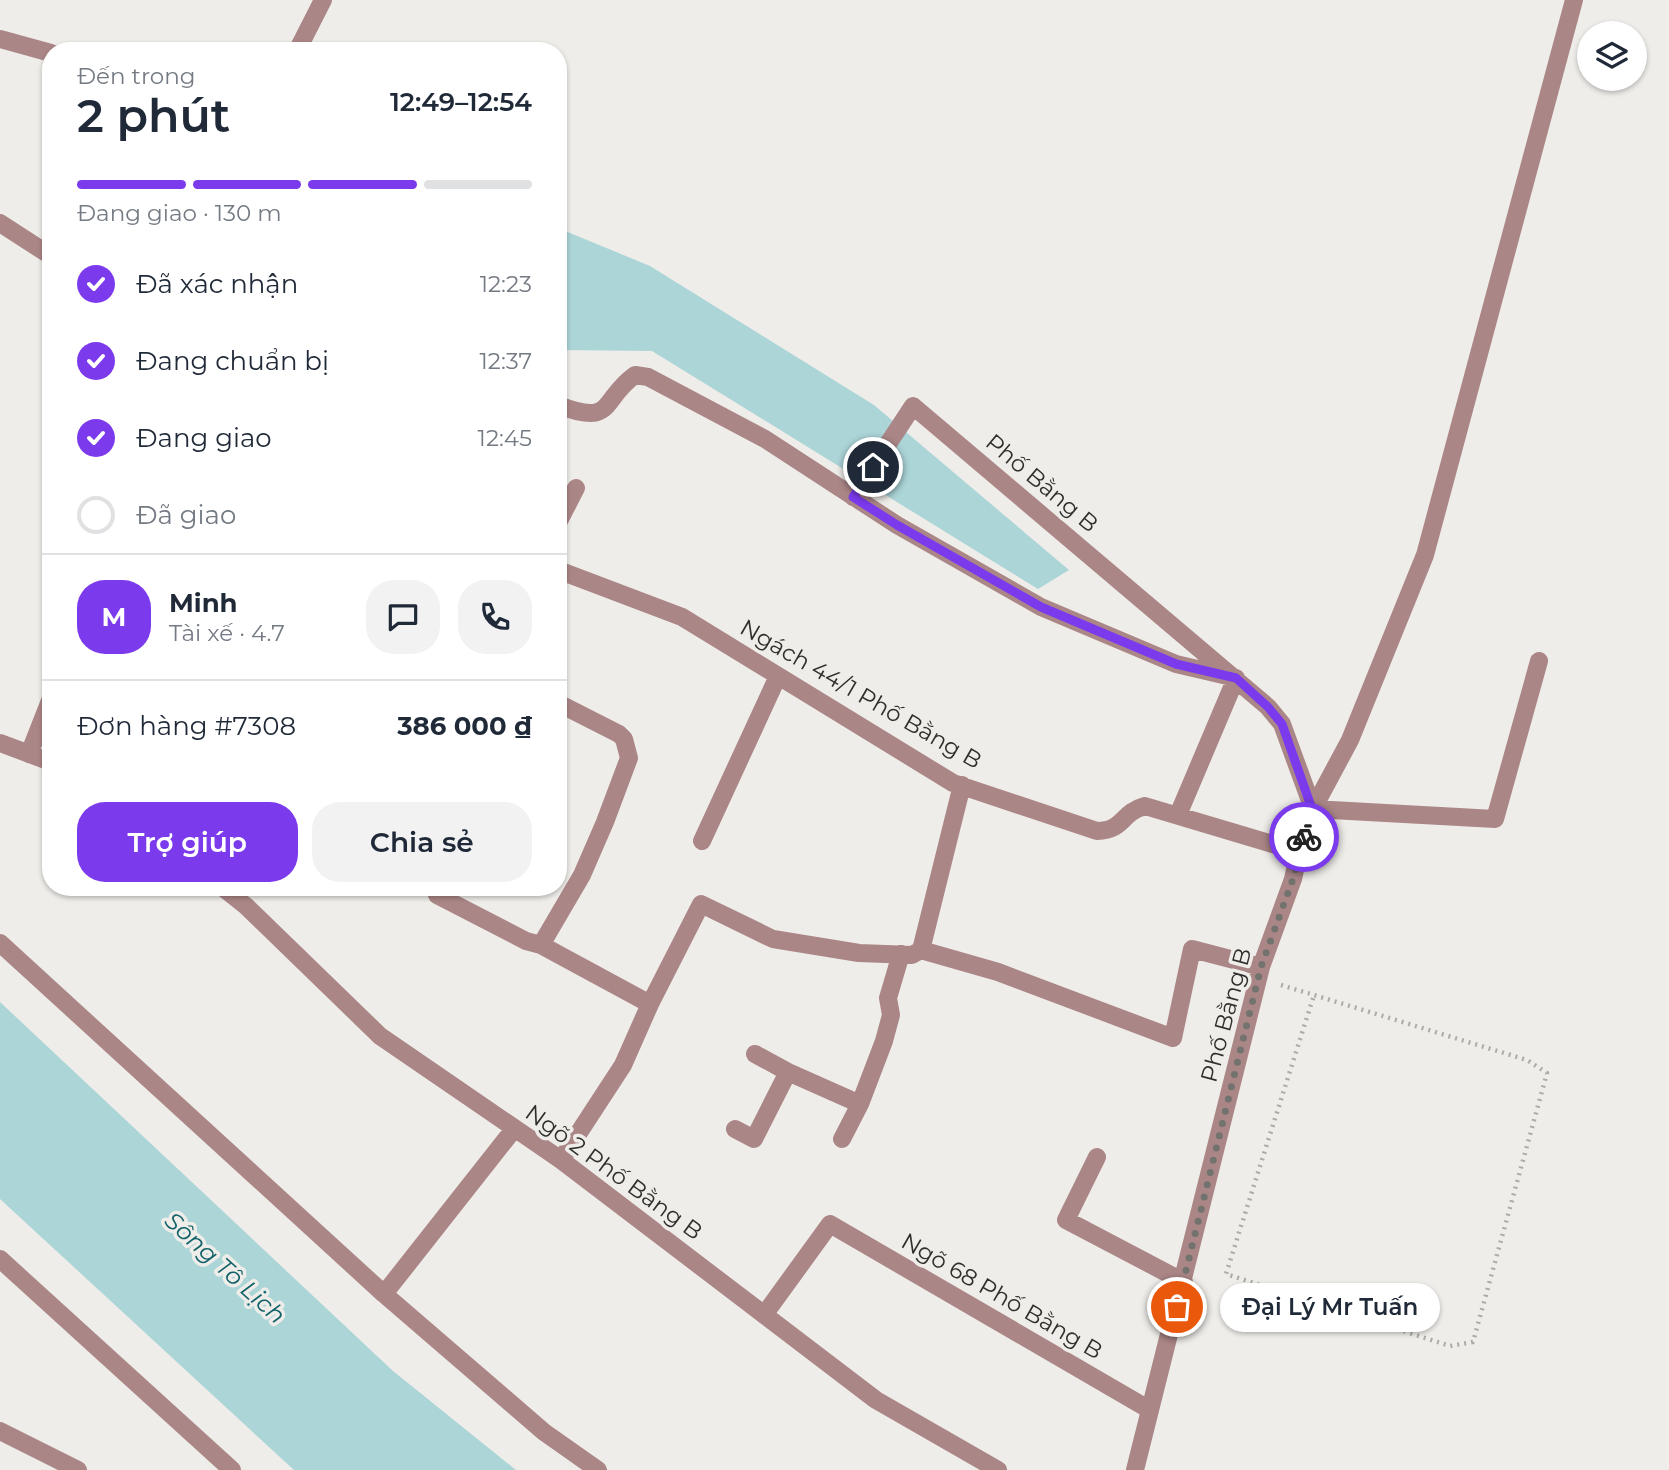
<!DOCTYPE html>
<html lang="vi">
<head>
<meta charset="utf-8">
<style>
	:root { --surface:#fff; --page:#f2f2f3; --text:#1f2937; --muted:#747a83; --line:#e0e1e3; --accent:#7c3aed }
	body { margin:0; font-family:Montserrat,sans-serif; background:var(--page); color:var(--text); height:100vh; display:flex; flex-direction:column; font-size:26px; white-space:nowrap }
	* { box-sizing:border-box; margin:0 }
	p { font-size:23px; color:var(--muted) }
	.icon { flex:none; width:38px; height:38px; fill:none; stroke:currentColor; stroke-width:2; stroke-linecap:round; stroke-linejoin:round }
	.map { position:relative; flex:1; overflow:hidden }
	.sheet { position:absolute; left:42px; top:42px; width:525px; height:854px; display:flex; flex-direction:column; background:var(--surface); border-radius:28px; box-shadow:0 2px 5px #0004 }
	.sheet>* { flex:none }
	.controls { position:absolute; left:1577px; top:21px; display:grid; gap:14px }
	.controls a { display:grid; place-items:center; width:70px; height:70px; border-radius:50%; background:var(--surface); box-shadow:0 2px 5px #0004; font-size:35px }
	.pin { position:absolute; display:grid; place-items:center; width:60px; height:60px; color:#fff; margin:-30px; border:4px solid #fff; border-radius:50%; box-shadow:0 2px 7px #0007 }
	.courier { position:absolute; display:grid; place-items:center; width:70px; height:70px; margin:-35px; border:5px solid #7c3aed; border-radius:50%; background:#fff; color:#222; box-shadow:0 2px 9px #0007 }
	.bubble { position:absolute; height:49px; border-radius:24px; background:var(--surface); box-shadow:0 2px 5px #0004; font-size:23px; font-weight:600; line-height:49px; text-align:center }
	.headline em { font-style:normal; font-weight:600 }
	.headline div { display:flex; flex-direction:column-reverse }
	.headline { display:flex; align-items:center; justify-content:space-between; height:119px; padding:0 35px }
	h1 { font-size:46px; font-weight:600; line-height:52px }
	.bar { display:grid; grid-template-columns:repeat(4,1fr); gap:10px 7px; align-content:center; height:84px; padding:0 35px }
	.bar i { height:9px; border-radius:5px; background:var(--line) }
	.bar .current { background:var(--accent) }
	.bar p { grid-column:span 4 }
	.line { display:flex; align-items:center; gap:18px; padding:0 35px; border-top:2px solid var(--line) }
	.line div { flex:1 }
	.round { display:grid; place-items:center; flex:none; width:74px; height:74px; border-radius:28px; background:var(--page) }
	ol { padding:0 35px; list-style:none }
	li { display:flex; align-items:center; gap:21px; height:77px }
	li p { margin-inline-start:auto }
	li .icon { padding:7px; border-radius:50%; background:var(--accent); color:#fff; stroke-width:4 }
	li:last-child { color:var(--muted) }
	li i { width:38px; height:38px; border:4px solid var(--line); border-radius:50% }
	.button { display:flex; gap:14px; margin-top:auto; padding:14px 35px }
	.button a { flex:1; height:80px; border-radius:28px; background:var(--accent); color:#fff; font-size:28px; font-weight:600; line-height:80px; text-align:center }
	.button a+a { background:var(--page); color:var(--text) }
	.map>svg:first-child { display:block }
	.water { fill:#acd5d8 }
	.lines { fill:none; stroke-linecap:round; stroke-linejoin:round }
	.path { stroke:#adaba8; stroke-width:4.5; stroke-dasharray:2 5; stroke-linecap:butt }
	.minor { stroke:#ab8687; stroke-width:18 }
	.done { stroke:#72726f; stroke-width:7; stroke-dasharray:0 12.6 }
	.route { stroke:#7c3aed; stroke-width:9 }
	.labels { text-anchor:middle; stroke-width:7; stroke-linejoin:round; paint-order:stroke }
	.street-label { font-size:23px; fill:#2f2f2d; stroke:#efede9 }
	.water-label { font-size:24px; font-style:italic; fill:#106268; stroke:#efede9 }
</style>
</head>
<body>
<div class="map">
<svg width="1669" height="1470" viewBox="0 0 1669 1470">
	<rect width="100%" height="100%" fill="#efede9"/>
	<path class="water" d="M558,228L650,266L874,405L1069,570L1038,589L652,351L558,350Z
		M0,1002L393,1371L516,1470H294L0,1199Z"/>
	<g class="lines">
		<path class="path" d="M1281,985L1314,995L1527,1060L1547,1073L1473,1342L1450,1346L1226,1274L1314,995"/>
		<path class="minor" d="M0,39L51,53
			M297,51L323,0
			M0,223L51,256
			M558,405C615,427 600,400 635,375L648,377L765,439L897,525L1041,607L1176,664L1236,678L1178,815
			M853,497L913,406L1268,707L1282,724L1313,809
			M558,523L576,488
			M558,570L682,617L953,783L1097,831C1125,830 1120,813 1145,806L1299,852
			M0,743L51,762
			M29,754L51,698
			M1313,809L1495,819L1539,661
			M702,841L778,676
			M222,887L246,906L380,1036L561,1160L876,1400L998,1470
			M437,895L526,941L541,945L650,1004
			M0,943L384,1294L544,1432L598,1470
			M541,945L582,875L605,822L629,758L624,739L619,734L558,703
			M921,950L998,972L1173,1038L1192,949L1261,967
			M921,950L962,785
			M755,1054L788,1072L860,1104
			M735,1129L754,1139L788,1072
			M842,1139L860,1104L884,1041L891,1015L888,998L901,954
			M1097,1157L1066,1220L1184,1282
			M561,1160L623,1065L650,1004L701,904L773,939L859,953L912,955L921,950
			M0,1259L232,1470
			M384,1294L514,1129
			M764,1315L830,1224L1150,1410
			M0,1431L78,1470
			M1135,1470L1261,967L1293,879L1299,852L1313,809L1350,740L1425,555L1574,0"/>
	</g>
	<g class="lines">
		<path class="done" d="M1177,1307L1261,967L1293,879L1304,837"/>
		<path class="route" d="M873,467L853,497L897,525L1041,607L1176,664L1236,678L1268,707L1282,724L1312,809L1304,837"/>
	</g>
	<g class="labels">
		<g class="street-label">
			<text transform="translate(1042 483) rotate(40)" y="8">Phố Bằng B</text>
			<text transform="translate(861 694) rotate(30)" y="8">Ngách 44/1 Phố Bằng B</text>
			<text transform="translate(1226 1015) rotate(-75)" y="8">Phố Bằng B</text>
			<text transform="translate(614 1172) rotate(36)" y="8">Ngõ 2 Phố Bằng B</text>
			<text transform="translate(1002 1296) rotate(30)" y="8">Ngõ 68 Phố Bằng B</text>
		</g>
		<g class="water-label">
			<text transform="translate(225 1268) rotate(42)" y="8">Sông Tô Lịch</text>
		</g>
	</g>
</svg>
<div class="controls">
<a><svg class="icon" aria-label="layers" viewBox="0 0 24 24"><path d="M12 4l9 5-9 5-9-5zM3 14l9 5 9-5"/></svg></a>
</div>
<div class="pin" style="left:1177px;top:1307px;background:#ea580c"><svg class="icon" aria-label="bag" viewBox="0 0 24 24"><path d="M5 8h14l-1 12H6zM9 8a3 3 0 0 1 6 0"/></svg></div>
<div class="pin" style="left:873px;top:467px;background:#1f2937"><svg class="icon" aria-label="home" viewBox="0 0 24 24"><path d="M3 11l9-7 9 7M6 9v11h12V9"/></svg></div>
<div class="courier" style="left:1304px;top:837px"><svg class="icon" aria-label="bike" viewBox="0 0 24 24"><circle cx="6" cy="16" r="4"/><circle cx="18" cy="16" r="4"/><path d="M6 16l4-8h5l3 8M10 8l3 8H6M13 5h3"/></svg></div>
<div class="bubble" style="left:1220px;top:1283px;width:220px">Đại Lý Mr Tuấn</div>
<section class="sheet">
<div class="headline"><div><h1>2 phút</h1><p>Đến trong</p></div><em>12:49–12:54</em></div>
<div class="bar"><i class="current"></i><i class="current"></i><i class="current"></i><i></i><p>Đang giao · 130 m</p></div>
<ol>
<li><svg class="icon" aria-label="check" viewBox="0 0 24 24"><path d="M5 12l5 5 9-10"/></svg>Đã xác nhận<p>12:23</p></li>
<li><svg class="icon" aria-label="check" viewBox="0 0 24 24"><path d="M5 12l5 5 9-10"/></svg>Đang chuẩn bị<p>12:37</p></li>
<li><svg class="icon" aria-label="check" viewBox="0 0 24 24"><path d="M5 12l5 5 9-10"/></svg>Đang giao<p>12:45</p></li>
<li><i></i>Đã giao</li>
</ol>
<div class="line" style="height:126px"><b class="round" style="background:var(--accent);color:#fff">M</b><div><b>Minh</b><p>Tài xế · 4.7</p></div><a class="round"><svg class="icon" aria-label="chat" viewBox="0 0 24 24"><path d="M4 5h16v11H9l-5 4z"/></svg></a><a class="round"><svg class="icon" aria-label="phone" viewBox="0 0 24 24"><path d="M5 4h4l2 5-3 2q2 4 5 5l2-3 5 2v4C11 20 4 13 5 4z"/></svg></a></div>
<div class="line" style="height:91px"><div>Đơn hàng #7308</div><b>386 000 ₫</b></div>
<div class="button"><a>Trợ giúp</a><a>Chia sẻ</a></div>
</section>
</div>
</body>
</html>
